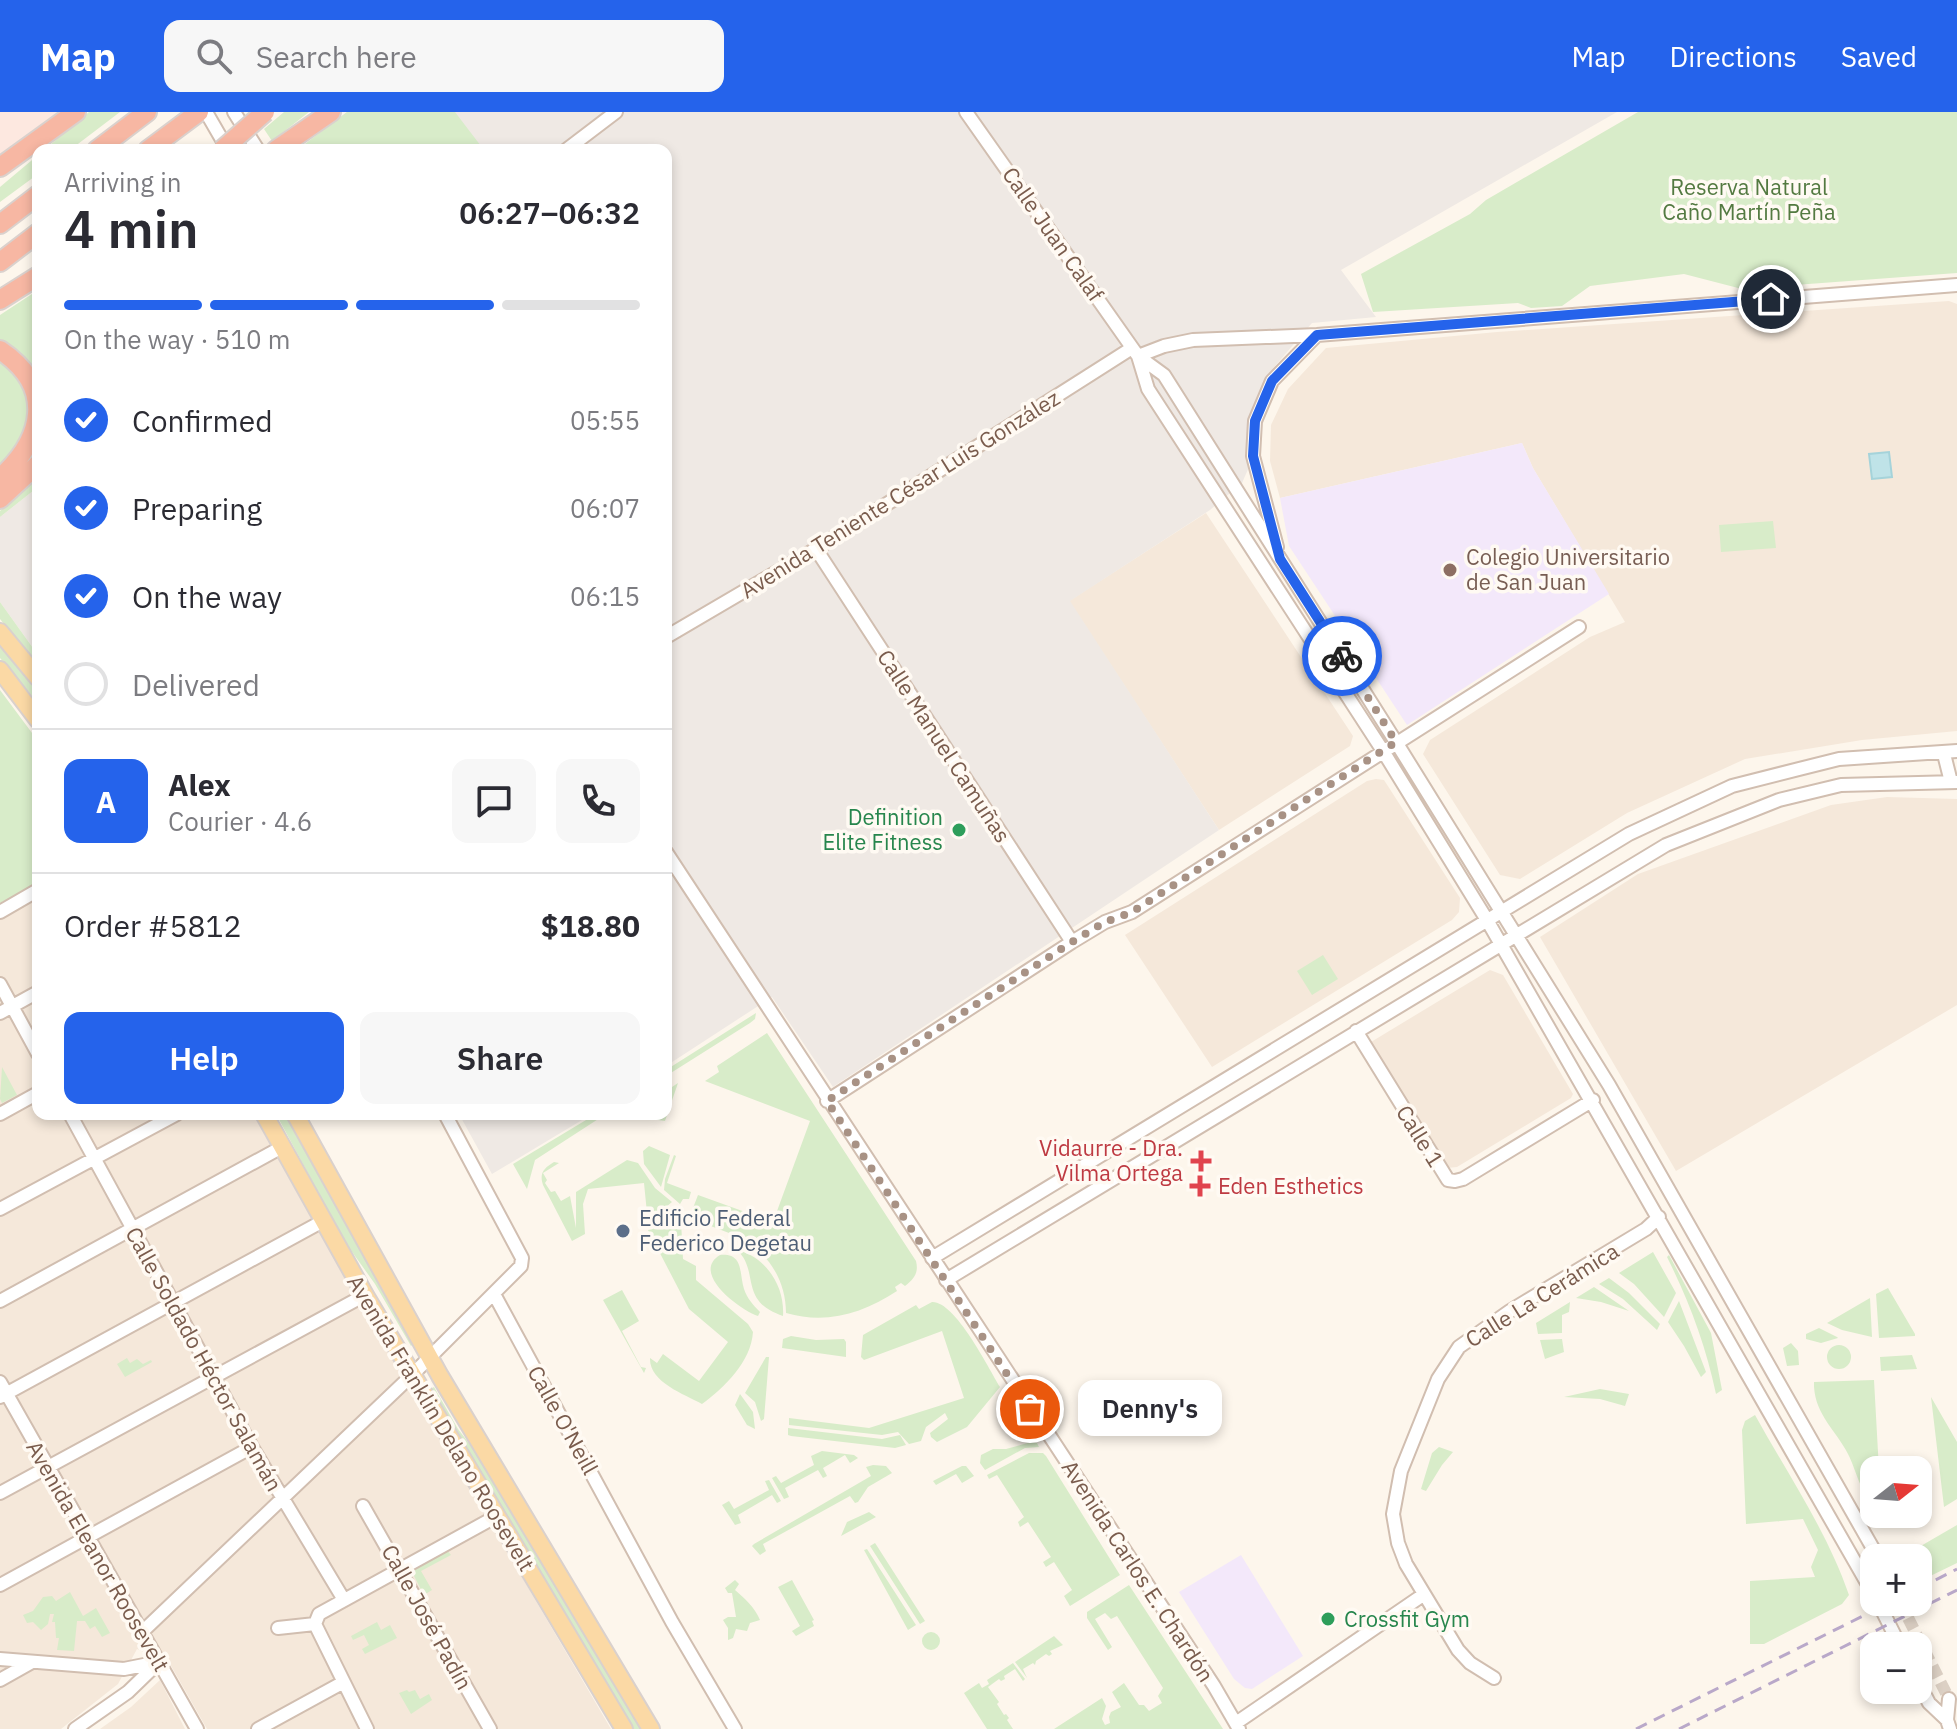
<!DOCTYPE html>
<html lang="en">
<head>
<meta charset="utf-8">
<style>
	:root { --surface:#fff; --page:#f7f7f7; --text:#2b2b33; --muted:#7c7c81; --line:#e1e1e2; --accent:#2563eb }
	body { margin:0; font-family:"IBM Plex Sans",sans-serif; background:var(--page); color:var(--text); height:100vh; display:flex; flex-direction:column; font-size:30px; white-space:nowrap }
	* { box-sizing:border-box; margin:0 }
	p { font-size:26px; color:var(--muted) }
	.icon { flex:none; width:44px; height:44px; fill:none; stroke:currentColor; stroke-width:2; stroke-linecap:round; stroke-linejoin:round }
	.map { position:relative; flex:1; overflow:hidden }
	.sheet { position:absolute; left:32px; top:32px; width:640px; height:976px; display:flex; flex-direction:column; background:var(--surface); border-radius:16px; box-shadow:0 4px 12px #0003 }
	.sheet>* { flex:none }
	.needle { width:52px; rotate:73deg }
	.buttons { position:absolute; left:1860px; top:1344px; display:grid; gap:16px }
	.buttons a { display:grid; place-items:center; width:72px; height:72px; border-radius:16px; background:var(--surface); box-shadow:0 4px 12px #0003; font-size:40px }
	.pin { position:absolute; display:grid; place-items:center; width:68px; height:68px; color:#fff; margin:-34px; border:4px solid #fff; border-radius:50%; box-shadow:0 2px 8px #0007 }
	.courier { position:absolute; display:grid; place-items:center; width:80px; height:80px; margin:-40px; border:6px solid #2563eb; border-radius:50%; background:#fff; color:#222; box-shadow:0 2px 10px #0007 }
	.bubble { position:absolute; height:56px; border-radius:16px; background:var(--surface); box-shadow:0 4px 12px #0003; font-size:26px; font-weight:600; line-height:56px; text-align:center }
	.head em { font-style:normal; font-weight:600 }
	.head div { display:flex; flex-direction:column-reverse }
	.head { display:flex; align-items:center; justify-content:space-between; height:136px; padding:0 32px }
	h1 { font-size:52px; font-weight:600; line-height:60px }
	.bar { display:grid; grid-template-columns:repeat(4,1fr); gap:12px 8px; align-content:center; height:96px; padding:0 32px }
	.bar i { height:10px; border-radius:6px; background:var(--line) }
	.bar .active { background:var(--accent) }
	.bar p { grid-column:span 4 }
	.line { display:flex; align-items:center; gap:20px; padding:0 32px; border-top:2px solid var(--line) }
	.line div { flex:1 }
	.round { display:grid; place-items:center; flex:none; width:84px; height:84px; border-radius:16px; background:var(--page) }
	ol { padding:0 32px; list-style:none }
	li { display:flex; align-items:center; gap:24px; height:88px }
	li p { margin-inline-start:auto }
	li .icon { padding:8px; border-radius:50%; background:var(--accent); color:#fff; stroke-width:4 }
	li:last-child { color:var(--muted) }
	li i { width:44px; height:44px; border:4px solid var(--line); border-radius:50% }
	.action { display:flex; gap:16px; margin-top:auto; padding:16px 32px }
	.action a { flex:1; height:92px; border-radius:16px; background:var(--accent); color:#fff; font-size:32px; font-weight:600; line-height:92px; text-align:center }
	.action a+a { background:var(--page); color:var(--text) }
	header { display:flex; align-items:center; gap:48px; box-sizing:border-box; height:112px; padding:0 40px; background:var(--accent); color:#fff }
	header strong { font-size:38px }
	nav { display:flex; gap:44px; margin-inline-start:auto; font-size:28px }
	.search { width:560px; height:72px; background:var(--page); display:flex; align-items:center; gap:20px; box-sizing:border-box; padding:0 28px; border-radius:16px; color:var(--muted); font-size:30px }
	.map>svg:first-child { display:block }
	.residential { fill:#f5e8da }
	.commercial { fill:#fde8e0 }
	.industrial { fill:#efe9e4 }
	.education { fill:#f3e8fa }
	.green { fill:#d8ecc9 }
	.water { fill:#bfe3e8; stroke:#a5d3da; stroke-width:2 }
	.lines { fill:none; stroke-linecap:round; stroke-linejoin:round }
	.minor-tunnel { stroke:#dcd0c4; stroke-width:12; stroke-dasharray:12 6; stroke-linecap:butt }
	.minor-casing { stroke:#d1beb0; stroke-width:16 }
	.major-casing { stroke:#dad1cd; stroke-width:20 }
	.highway-casing { stroke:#dad1cd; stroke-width:22 }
	.minor { stroke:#fff; stroke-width:12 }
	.major { stroke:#fbd9a5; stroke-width:16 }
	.highway { stroke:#f7b7a3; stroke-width:18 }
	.rail { stroke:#b9a8c9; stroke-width:3; stroke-dasharray:12 8; stroke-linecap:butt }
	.highway-bridge-casing { stroke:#dad1cd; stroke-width:22; stroke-linecap:butt }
	.highway-bridge { stroke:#f7b7a3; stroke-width:18 }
	.done { stroke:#a89285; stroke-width:8; stroke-dasharray:0 14.4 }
	.route { stroke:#2563eb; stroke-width:10 }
	.education-dot { fill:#8d6e63; stroke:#fffaf3; stroke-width:3 }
	.leisure-dot { fill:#2e9e5b; stroke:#fffaf3; stroke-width:3 }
	.health-dot { fill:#e0444e; stroke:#fffaf3; stroke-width:3 }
	.service-dot { fill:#5c6f8a; stroke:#fffaf3; stroke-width:3 }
	.labels { text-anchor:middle; stroke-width:7; stroke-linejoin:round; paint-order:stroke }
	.park-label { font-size:22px; fill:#537a41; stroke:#fffaf3 }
	.street-label { font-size:22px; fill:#7a5c4d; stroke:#fffaf3 }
	.education-label { font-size:22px; fill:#785e54; stroke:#fffaf3; text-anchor:start }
	.leisure-label { font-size:22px; fill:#27864d; stroke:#fffaf3; text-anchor:end }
	.health-label { font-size:22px; fill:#be3a42; stroke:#fffaf3; text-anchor:end }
	.service-label { font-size:22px; fill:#4e5e75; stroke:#fffaf3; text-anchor:start }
</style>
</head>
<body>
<header>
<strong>Map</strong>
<div class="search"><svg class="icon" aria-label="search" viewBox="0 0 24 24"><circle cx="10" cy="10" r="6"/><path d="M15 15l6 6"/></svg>Search here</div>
<nav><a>Map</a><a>Directions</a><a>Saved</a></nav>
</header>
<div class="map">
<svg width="1957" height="1617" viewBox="0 0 1957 1617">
	<rect width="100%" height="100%" fill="#fdf6ec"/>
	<path class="residential" d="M1949,189L1957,192V619L1862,628L1745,647L1627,701L1520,767L1500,763L1423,642L1430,628L1590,525L1625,510L1533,356L1522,331L1280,386L1270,349L1271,313L1288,277L1326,236L1497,220Z
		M1206,401L1353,624L1350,634L1219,718L1069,489Z
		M1376,667L1384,668L1460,786L1459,800L1452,808L1212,955L1125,823L1367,669Z
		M1887,685L1957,687V893L1676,1059L1540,825L1638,762L1831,693Z
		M38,786V1002H261L431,1310L611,1617H207L170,1552L137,1537L118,1572L61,1617H0V807Z
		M1490,858L1503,863L1573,982L1571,986L1457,1055L1447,1056L1371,930Z
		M160,1568L185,1617H100L131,1595Z"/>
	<path class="commercial" d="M0,0H58L0,42Z"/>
	<path class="industrial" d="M347,0H1617L1341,158L1376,205L1312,211L1268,262L1248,308L1249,355L1242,371L1210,398L1070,489L1219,718L833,975L772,885L666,954V38H297Z
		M38,375V543L0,490V405Z
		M459,1002H592L492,1062Z"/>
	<path class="education" d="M1522,331L1533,356L1609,482L1407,613L1289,434L1280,386Z
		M1241,1443L1303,1544L1252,1577L1245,1576L1234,1567L1179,1480Z"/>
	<path class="green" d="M89,0H120L70,38H44Z
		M284,0H309L272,29L264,17Z
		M347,0H455L484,38H297Z
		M1638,0H1957V161L1742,177L1684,162L1590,174L1562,194L1531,196L1518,191L1373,200L1361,162L1470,102L1486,88Z
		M38,43V62L0,90V75Z
		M38,178V271L0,230V203Z
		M0,247C19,267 39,291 28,322C23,334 8,348 0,358Z
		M38,365V375L0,405V399Z
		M1773,409L1776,436L1721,440L1719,413Z
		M0,490L38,543V554L0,507Z
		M0,531L38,578V591L0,546Z
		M0,578L38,629V771L0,791Z
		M1323,843L1338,867L1312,883L1297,859Z
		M756,901L755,907L750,911L666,964V958Z
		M767,921L916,1149C919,1161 914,1167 905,1174L901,1171L895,1175L897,1179C863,1201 827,1213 786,1201C786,1172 772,1147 749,1131L744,1132L741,1125H732L729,1121L695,1108L693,1096L698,1083L773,1110L810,1009L705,969L719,960L717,954Z
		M2,955L17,983L2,991L0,987Z
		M678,971L665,1009L658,1008L656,1002H666V979Z
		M276,1002H287L414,1231L411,1234L375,1172L345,1130Z
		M596,1002H606L535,1048L527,1077L513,1052Z
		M649,1034L670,1043L661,1075L644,1052L643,1039Z
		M674,1043L676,1044L667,1071L691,1080L689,1087H683L680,1092L664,1078L665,1067Z
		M627,1048L638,1051L655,1076L672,1090L660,1100L647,1101L644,1071L588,1077L583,1092L585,1122L572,1129L543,1073C539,1061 544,1056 554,1050L559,1051L543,1061L547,1068L545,1071L551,1080L555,1079L561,1089L570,1084L576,1116V1080Z
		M674,1108L681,1109L683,1147L696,1154V1168L748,1212L753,1220C751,1250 724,1276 702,1292C684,1282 649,1270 650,1246L657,1251L663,1242L699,1269L728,1230L689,1197L650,1122L648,1118Z
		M737,1138C766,1145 785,1174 783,1204C738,1189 760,1159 737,1138Z
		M1653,1140L1676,1181L1664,1205L1634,1172L1619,1161Z
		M720,1143C744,1141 739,1161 744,1177C747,1186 753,1193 760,1200L758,1204C740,1198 690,1161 720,1143Z
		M1669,1143L1711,1221L1722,1278L1716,1282C1706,1234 1689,1189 1667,1145Z
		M1609,1166L1629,1181L1660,1212L1657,1218L1623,1187L1599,1172Z
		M1594,1175L1629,1199L1601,1190L1576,1186Z
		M1888,1176L1915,1222V1224L1879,1226L1876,1182Z
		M622,1178L639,1209L622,1219L641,1255L646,1256L644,1261L603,1188Z
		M1870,1186L1872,1225L1842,1218L1827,1211Z
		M1679,1189L1706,1260L1701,1265L1684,1234L1668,1210Z
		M932,1190C955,1189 988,1255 1000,1275L967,1315L937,1330L931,1325L930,1321L948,1307L945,1301L926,1315L921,1329L909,1332L898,1320L882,1323L789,1313V1306L869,1316L964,1286L942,1219L864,1248L861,1245L863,1223L916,1193L919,1197Z
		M1570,1190L1569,1200L1562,1203V1221L1538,1222L1536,1211Z
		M1819,1216L1837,1225L1838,1226L1821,1231L1806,1227V1222Z
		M791,1224L816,1228L844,1227L846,1230V1245L782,1236L783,1227Z
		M1562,1227L1564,1240L1545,1247L1540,1228Z
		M1791,1231L1798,1239L1799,1253L1787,1254L1783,1236Z
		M1827 1245a12 12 0 1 1 24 0a12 12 0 1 1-24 0Z
		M1912,1243L1917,1257L1881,1259L1880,1245Z
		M766,1245H769L764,1307L761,1309L755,1290L745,1281Z
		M127,1246L130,1251L137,1247L143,1252L151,1248L152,1250L125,1265L117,1252Z
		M1874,1268L1879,1358H1874V1393C1859,1378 1857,1360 1848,1342C1836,1318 1816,1304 1814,1275V1270Z
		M434,1275L458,1317L489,1357L645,1617H633L430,1277Z
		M1600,1277L1629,1282L1625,1294L1600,1287L1564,1285Z
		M740,1282L753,1300L755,1317L747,1313L735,1293Z
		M1931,1285L1957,1330V1387L1944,1395Z
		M1755,1303C1787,1361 1827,1419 1849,1483L1842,1492L1764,1532H1750V1469L1815,1465L1811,1455L1818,1438L1803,1407L1746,1412L1742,1318L1745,1309Z
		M788,1316L882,1327L900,1323L906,1333L895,1336L791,1324L788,1323Z
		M1031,1330L1037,1331L1039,1335L1025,1336L985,1358L980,1351L981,1343L993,1337H1006Z
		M1439,1335L1453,1340L1442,1353L1426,1379L1421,1377L1432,1341Z
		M822,1339L854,1343L858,1346L850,1351L845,1343L823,1356L827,1364L823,1366L818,1358L785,1376L789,1385L784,1387L772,1366L776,1364L781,1371L814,1353L811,1344Z
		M1029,1341H1043L1046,1344L1120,1463L1070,1494L1064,1484L1072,1478L1054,1450L1046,1455L1043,1450L1051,1445L1028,1410L1020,1415L1018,1410L1024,1405L997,1363L989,1367L987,1363Z
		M873,1353L886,1354L892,1361L868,1375L858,1390L855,1391L850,1384L763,1432L766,1439L760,1443L752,1434L754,1432L871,1364L866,1355Z
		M962,1354H966L974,1364L962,1371L956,1362L936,1373L933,1369Z
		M769,1368L781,1389L777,1391L772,1383L738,1403L741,1411L735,1413L722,1393L729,1389L734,1397L769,1378L765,1369Z
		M869,1400L876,1405L841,1424L847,1410Z
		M1957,1413V1451L1918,1470V1446H1904L1907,1442Z
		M875,1431L877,1434L925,1509L920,1512L870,1434Z
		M867,1437L916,1513L908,1518L864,1438Z
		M447,1438L451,1443L421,1459L432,1478L424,1483L414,1464L415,1458Z
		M735,1468L739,1472L735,1478C745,1487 754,1494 760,1508L750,1511L747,1519L736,1517L733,1526L728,1528V1516L723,1508L728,1505H736L732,1481H728L725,1476Z
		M792,1468L814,1508L812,1509L814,1514L796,1524L792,1519L800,1514L778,1475Z
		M1129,1473L1223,1617H1054L1102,1586L1106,1594L1102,1607L1105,1613L1110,1611L1109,1605L1111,1600L1121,1595L1112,1580L1124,1571L1139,1593H1144L1149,1599L1162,1591L1158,1584L1163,1576L1117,1504L1111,1507L1105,1501L1095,1507L1112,1535L1108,1538L1087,1506V1500Z
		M70,1480L83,1504L96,1496L110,1521L102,1525L95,1514L90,1517L85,1509H77L74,1539L57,1538L59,1526H56L55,1510H52L54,1502H50L48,1512L41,1518L33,1510L27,1511L23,1503L33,1499L43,1485L52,1484L56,1489Z
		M377,1510L381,1518L390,1513L397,1526L365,1542L362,1537L369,1533L364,1523L353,1528L351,1524Z
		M922 1529a9 9 0 1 1 18 0a9 9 0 1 1-18 0Z
		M1054,1524L1063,1533L1050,1539L1052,1542L1049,1544L1046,1542L1036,1549L1035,1553L1033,1551L1023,1557L1027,1566L1015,1550Z
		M1013,1551L1025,1567L1023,1569L1015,1557L1004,1564L1005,1567L1001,1569L999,1567L988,1575L999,1590L997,1592L1004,1603L1006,1602L1009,1606L1007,1608L1013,1617H987L964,1581L979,1571L982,1576L989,1572L987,1568Z
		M407,1578L409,1580L415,1578L420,1587L429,1582L432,1588L411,1602L399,1581Z"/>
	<path class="water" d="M1889,340L1892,365L1872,367L1869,342Z"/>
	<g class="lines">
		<path class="minor-tunnel" d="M1900,1490L1949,1587"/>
		<defs>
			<path id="minor" d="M206,0L228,38
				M234,0L258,38
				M966,0L1138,244L1148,277L1383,639L1487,808L1874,1483
				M566,38L616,0
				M1138,244L1164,263L1396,630L1609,973L1875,1440
				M1138,244L1164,234L1193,228L1317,223L1957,173
				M1277,435L1253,344L1255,309L1272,269L1317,223
				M816,437L1072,830
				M666,525L816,437L1132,236
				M1944,642L1951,670
				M666,740L1214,1574L1239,1617
				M0,800L38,778
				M0,872L38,942
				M0,901L38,880
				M1356,919L1448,1068L1455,1069L1463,1067L1593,988
				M827,989L1072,830L1105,810L1132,800L1579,515
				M0,1002L38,981
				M70,1002L252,1335L344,1488
				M0,1097L177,1002
				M932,1146L1629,722L1732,674L1799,657L1839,647L1957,639
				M946,1168L1666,733L1779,688L1841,673L1957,670
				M494,1182L672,1510L735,1617
				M0,1189L282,1035
				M0,1270L197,1617
				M0,1285L323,1109
				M0,1381L365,1183
				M363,1394L490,1617
				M0,1473L252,1335
				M1878,1490L1900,1534
				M315,1512L319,1502L497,1404
				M315,1512L367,1617
				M278,1516L315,1512
				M141,1521L412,1263L521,1154L522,1146L445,1002
				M0,1547L124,1557L159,1550
				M1494,1566L1470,1551L1458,1538L1406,1452L1398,1431L1393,1402L1401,1359L1438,1267L1459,1235L1510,1199L1646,1117L1659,1105
				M0,1568L32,1550
				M1918,1570L1929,1591L1947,1608
				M1949,1587L1947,1608L1950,1617
				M1236,1611L1423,1483
				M75,1617L128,1580L159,1550
				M258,1617L342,1571"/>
			<path id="major" d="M0,520L38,566
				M0,558L38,608
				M264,1002L365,1183L624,1617
				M295,1002L440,1264L651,1617"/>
			<path id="highway" d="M97,38L147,0
				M148,38L199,0
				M276,38L331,0
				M0,55L76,0
				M0,112L38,83
				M0,150L38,121
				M0,188L38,164
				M0,238C55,275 44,326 0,366
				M0,387L38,352"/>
		</defs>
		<use href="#minor" class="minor-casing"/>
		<use href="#major" class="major-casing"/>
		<use href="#highway" class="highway-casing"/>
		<use href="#minor" class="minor"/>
		<use href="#major" class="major"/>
		<use href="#highway" class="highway"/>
		<path class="rail" d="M1918,1477L1957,1457
			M1636,1617L1891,1490
			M1679,1617L1957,1478"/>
		<defs>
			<path id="highway-bridge" d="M222,38L265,0"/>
		</defs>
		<use href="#highway-bridge" class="highway-bridge-casing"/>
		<use href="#highway-bridge" class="highway-bridge"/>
	</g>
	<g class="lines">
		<path class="done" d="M1030,1297L827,989L1072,830L1105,810L1132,800L1396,630L1342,544"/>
		<path class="route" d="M1342,544L1280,447L1253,344L1255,309L1272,269L1317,223L1771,187"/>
	</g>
	<circle class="education-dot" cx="1450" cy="458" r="8"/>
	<g class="leisure-dot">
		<circle cx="959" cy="718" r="8"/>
		<circle cx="1328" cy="1507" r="8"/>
	</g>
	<g class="health-dot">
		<path d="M1197 1037h8v8h8v8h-8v8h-8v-8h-8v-8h8z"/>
		<path d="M1196 1062h8v8h8v8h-8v8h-8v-8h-8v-8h8z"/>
	</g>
	<circle class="service-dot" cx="623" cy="1119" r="8"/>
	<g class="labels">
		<g class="park-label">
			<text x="1749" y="83">Reserva Natural<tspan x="1749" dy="25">Caño Martín Peña</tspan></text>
		</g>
		<g class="street-label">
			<text transform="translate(1053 122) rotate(55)" y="8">Calle Juan Calaf</text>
			<text transform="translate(900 382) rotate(-32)" y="8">Avenida Teniente César Luis González</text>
			<text transform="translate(944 634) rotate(57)" y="8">Calle Manuel Camuñas</text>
			<text transform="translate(1420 1024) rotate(58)" y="8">Calle 1</text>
			<text transform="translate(1542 1183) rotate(-32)" y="8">Calle La Cerámica</text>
			<text transform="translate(204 1247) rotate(61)" y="8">Calle Soldado Héctor Salamán</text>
			<text transform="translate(563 1308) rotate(61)" y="8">Calle O'Neill</text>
			<text transform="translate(441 1311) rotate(59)" y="8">Avenida Franklin Delano Roosevelt</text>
			<text transform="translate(98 1444) rotate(60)" y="8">Avenida Eleanor Roosevelt</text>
			<text transform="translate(1138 1459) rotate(57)" y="8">Avenida Carlos E. Chardón</text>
			<text transform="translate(427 1505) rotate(61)" y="8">Calle José Padín</text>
		</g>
		<g class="education-label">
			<text x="1466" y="453">Colegio Universitario<tspan x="1466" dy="25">de San Juan</tspan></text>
		</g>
		<g class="leisure-label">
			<text x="943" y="713">Definition<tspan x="943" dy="25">Elite Fitness</tspan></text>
			<text x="1344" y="1515" text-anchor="start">Crossfit Gym</text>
		</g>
		<g class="health-label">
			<text x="1183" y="1044">Vidaurre - Dra.<tspan x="1183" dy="25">Vilma Ortega</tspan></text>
			<text x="1218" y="1082" text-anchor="start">Eden Esthetics</text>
		</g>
		<g class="service-label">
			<text x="639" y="1114">Edificio Federal<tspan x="639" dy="25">Federico Degetau</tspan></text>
		</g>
	</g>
</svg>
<div class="buttons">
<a><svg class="needle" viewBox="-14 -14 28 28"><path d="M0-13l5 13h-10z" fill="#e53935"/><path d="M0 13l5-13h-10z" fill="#7c7c81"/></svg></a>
<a>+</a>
<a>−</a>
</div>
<div class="pin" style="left:1030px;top:1297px;background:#ea580c"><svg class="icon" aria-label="bag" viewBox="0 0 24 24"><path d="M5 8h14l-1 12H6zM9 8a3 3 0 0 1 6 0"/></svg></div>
<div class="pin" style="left:1771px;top:187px;background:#1f2937"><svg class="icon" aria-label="home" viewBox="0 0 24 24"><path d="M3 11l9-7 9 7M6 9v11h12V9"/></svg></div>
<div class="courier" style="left:1342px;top:544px"><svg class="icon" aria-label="bike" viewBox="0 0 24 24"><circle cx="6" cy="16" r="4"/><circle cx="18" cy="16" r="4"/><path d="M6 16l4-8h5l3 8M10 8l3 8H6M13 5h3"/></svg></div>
<div class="bubble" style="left:1078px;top:1268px;width:144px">Denny's</div>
<section class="sheet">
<div class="head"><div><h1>4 min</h1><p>Arriving in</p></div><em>06:27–06:32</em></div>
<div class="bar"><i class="active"></i><i class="active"></i><i class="active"></i><i></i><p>On the way · 510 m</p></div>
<ol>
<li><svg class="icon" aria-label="check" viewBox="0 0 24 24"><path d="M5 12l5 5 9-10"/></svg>Confirmed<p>05:55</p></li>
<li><svg class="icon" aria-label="check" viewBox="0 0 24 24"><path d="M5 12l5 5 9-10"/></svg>Preparing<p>06:07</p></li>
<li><svg class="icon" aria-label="check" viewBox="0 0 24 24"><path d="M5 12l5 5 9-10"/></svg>On the way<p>06:15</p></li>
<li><i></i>Delivered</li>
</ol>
<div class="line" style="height:144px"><b class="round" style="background:var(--accent);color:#fff">A</b><div><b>Alex</b><p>Courier · 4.6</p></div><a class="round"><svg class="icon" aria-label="chat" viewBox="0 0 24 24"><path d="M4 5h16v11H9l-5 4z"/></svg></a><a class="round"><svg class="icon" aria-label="phone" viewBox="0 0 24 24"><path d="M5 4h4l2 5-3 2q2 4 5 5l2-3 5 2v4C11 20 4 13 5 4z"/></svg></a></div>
<div class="line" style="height:104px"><div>Order #5812</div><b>$18.80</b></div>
<div class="action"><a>Help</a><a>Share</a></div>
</section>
</div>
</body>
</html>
